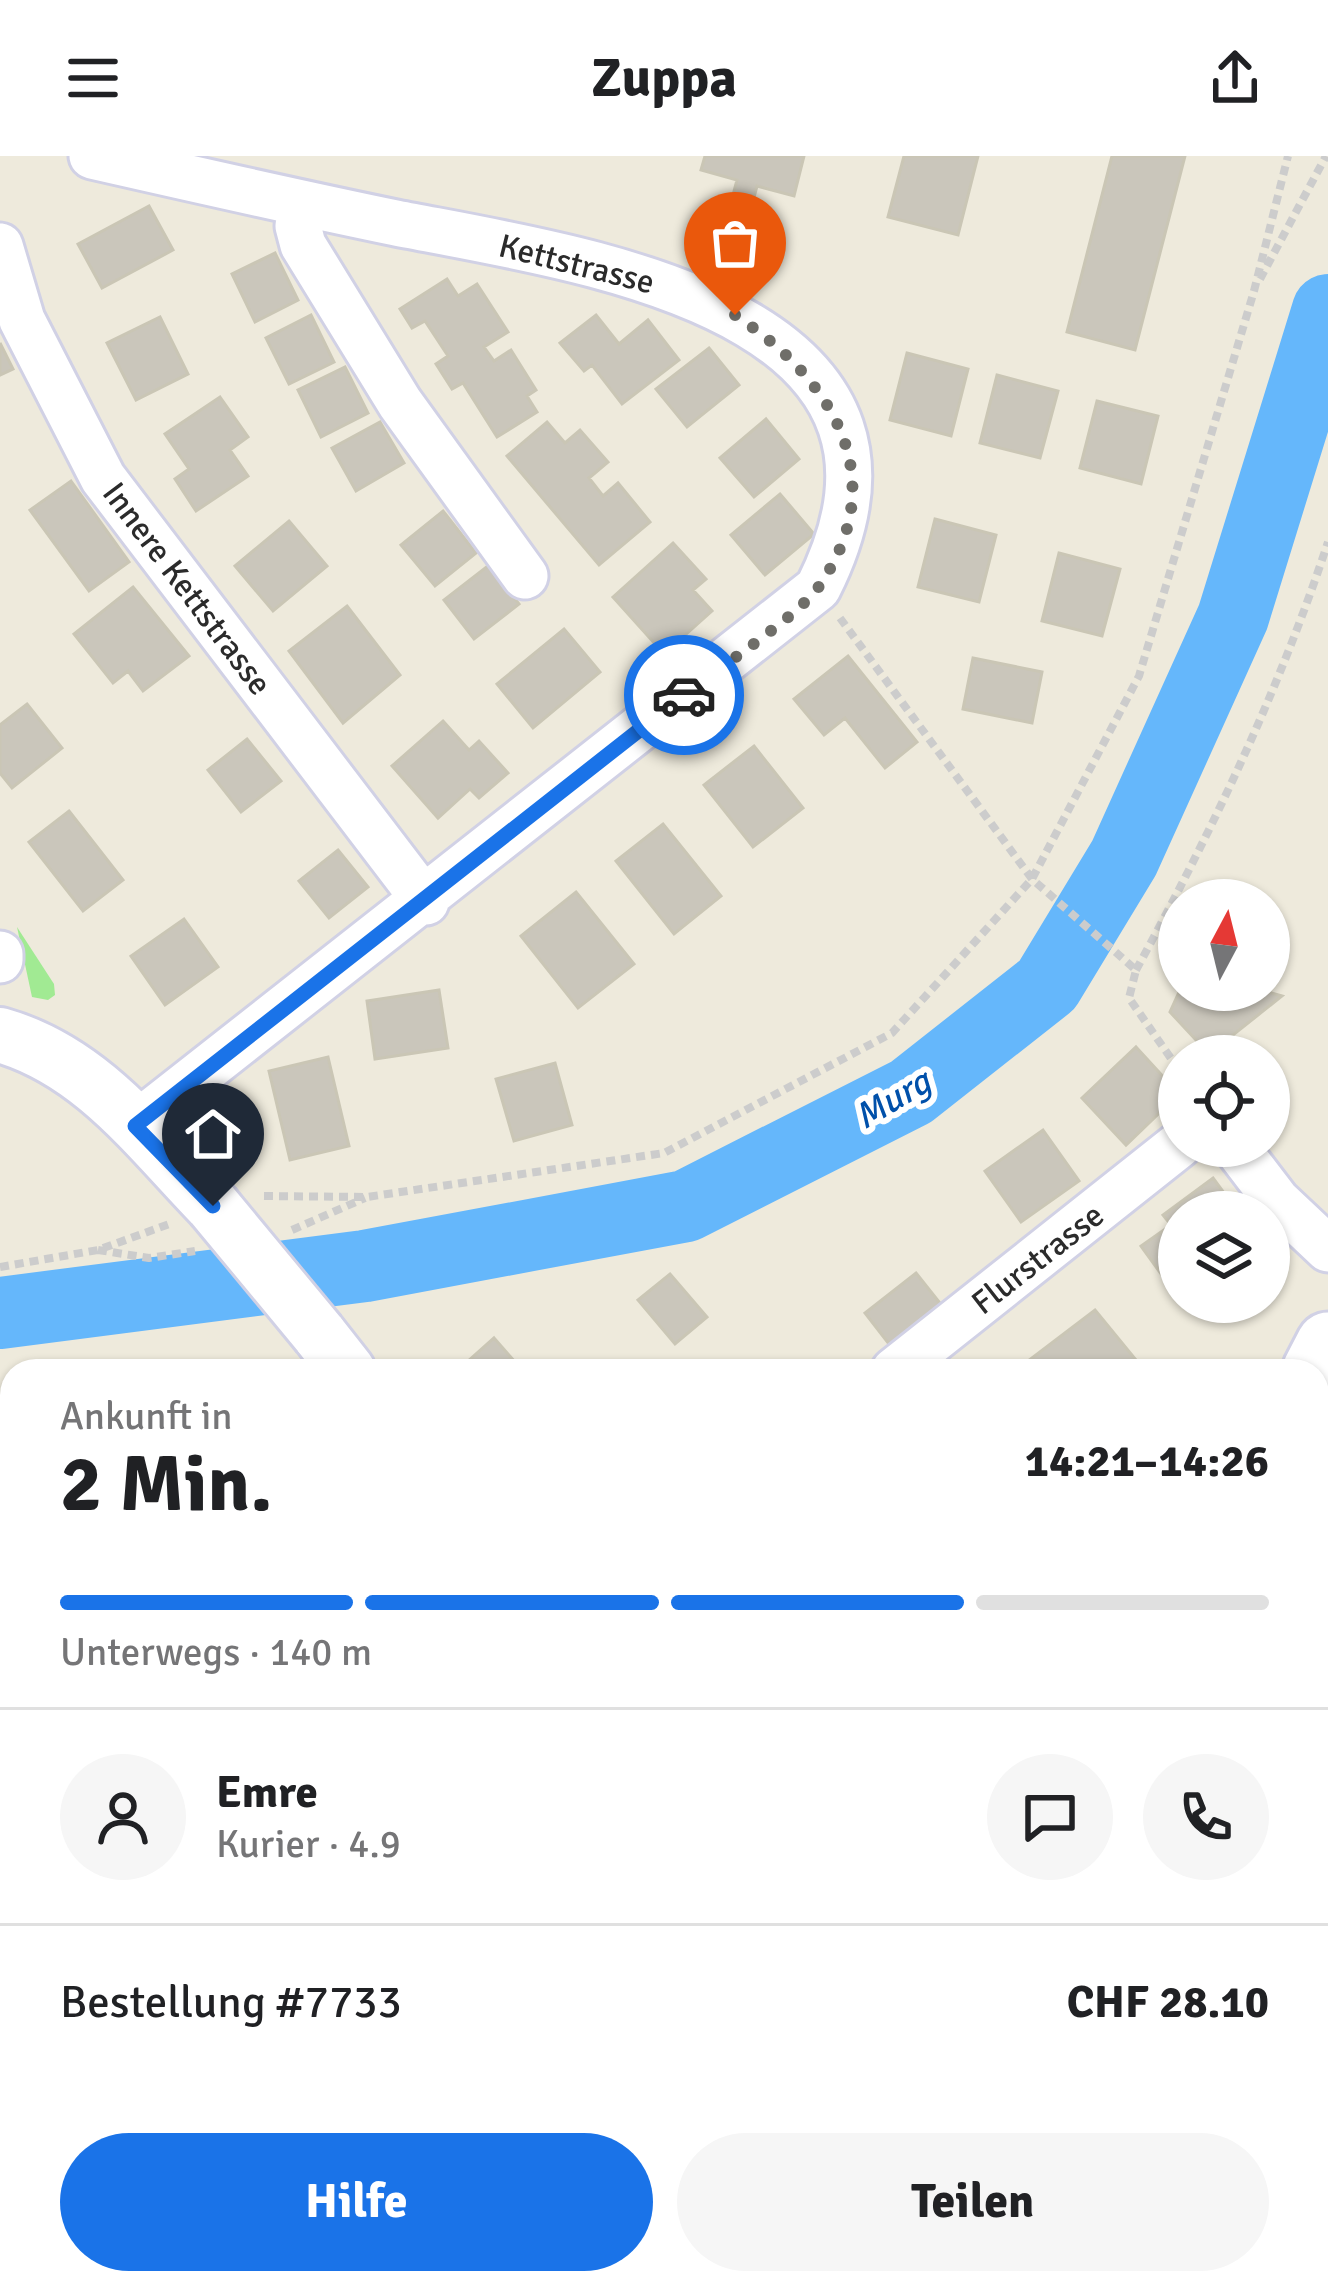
<!DOCTYPE html>
<html lang="de">
<head>
<meta charset="utf-8">
<style>
	:root { --surface:#fff; --page:#f6f6f6; --text:#202124; --muted:#757577; --line:#e0e0e0; --accent:#1a73e8 }
	body { margin:0; font-family:Signika,sans-serif; background:var(--page); color:var(--text); height:100vh; display:flex; flex-direction:column; font-size:45px; white-space:nowrap }
	* { box-sizing:border-box; margin:0 }
	p { font-size:39px; color:var(--muted) }
	.icon { flex:none; width:66px; height:66px; fill:none; stroke:currentColor; stroke-width:2; stroke-linecap:round; stroke-linejoin:round }
	.map { position:relative; flex:1; overflow:hidden }
	.sheet { position:absolute; left:0px; top:1203px; width:1329px; height:936px; display:flex; flex-direction:column; background:var(--surface); border-radius:36px 36px 0 0; box-shadow:0 3px 9px #0004 }
	.sheet>* { flex:none }
	.needle { width:78px; rotate:7deg }
	.buttons { position:absolute; left:1158px; top:723px; display:grid; gap:24px }
	.buttons a { display:grid; place-items:center; width:132px; height:132px; border-radius:50%; background:var(--surface); box-shadow:0 3px 9px #0004; font-size:60px }
	.pin { position:absolute; display:grid; place-items:center; width:102px; height:102px; color:#fff; margin:-123px -51px; border-radius:50% 50% 50% 0; rotate:-45deg; box-shadow:0 0 12px #0007 }
	.pin .icon { rotate:45deg }
	.courier { position:absolute; display:grid; place-items:center; width:120px; height:120px; margin:-60px; border:9px solid #1a73e8; border-radius:50%; background:#fff; color:#222; box-shadow:0 3px 15px #0007 }
	.headline em { font-style:normal; font-weight:700 }
	.headline div { display:flex; flex-direction:column-reverse }
	.headline { display:flex; align-items:center; justify-content:space-between; height:204px; padding:0 60px }
	h1 { font-size:78px; font-weight:700; line-height:90px }
	.bar { display:grid; grid-template-columns:repeat(4,1fr); gap:18px 12px; align-content:center; height:144px; padding:0 60px }
	.bar i { height:15px; border-radius:9px; background:var(--line) }
	.bar .on { background:var(--accent) }
	.bar p { grid-column:span 4 }
	.line { display:flex; align-items:center; gap:30px; padding:0 60px; border-top:3px solid var(--line) }
	.line div { flex:1 }
	.round { display:grid; place-items:center; flex:none; width:126px; height:126px; border-radius:63px; background:var(--page) }
	.primary-button { display:flex; gap:24px; margin-top:auto; padding:24px 60px }
	.primary-button a { flex:1; height:138px; border-radius:72px; background:var(--accent); color:#fff; font-size:48px; font-weight:700; line-height:138px; text-align:center }
	.primary-button a+a { background:var(--page); color:var(--text) }
	header { display:flex; justify-content:space-between; align-items:center; height:156px; padding:0 60px; background:var(--surface); font-size:54px; font-weight:700 }
	.map>svg:first-child { display:block }
	.green { fill:#a1ea93 }
	.lines { fill:none; stroke-linecap:round; stroke-linejoin:round }
	.river { stroke:#65b7fb; stroke-width:72 }
	.building { fill:#cac6bb; stroke:#cac6b5; stroke-width:3 }
	.service-casing { stroke:#d1d1e5; stroke-width:27 }
	.minor-casing { stroke:#d1d1e5; stroke-width:51 }
	.tertiary-casing { stroke:#d1d1e5; stroke-width:60 }
	.secondary-casing { stroke:#d1d1e5; stroke-width:69 }
	.path { stroke:#ccc; stroke-width:8; stroke-dasharray:9 6; stroke-linecap:butt }
	.service { stroke:#fff; stroke-width:21 }
	.minor { stroke:#fff; stroke-width:45 }
	.tertiary { stroke:#fff; stroke-width:54 }
	.secondary { stroke:#fff; stroke-width:63 }
	.tertiary-bridge-casing { stroke:#d1d1e5; stroke-width:60; stroke-linecap:butt }
	.tertiary-bridge { stroke:#fff; stroke-width:54 }
	.done { stroke:#6f6e69; stroke-width:12; stroke-dasharray:0 21.6 }
	.route { stroke:#1a73e8; stroke-width:15 }
	.labels { text-anchor:middle; stroke-width:12; stroke-linejoin:round; paint-order:stroke }
	.street-label { font-size:33px; fill:#2b2b2b; stroke:#fff }
	.water-label { font-size:36px; font-style:italic; fill:#0050aa; stroke:#fff }
</style>
</head>
<body>
<header><svg class="icon" aria-label="menu" viewBox="0 0 24 24"><path d="M4 6h16M4 12h16M4 18h16"/></svg>Zuppa<svg class="icon" aria-label="share" viewBox="0 0 24 24"><path d="M12 15V3M7 8l5-5 5 5M5 13v7h14v-7"/></svg></header>
<div class="map">
<svg width="1328" height="2139" viewBox="0 0 1328 2139">
	<rect width="100%" height="100%" fill="#eeeadc"/>
	<path class="green" d="M17,771L54,828L55,839L48,844L32,841Z"/>
	<g class="lines">
		<path class="river" d="M0,1157L365,1110L686,1050L911,936L1047,829L1124,702L1233,461L1328,154"/>
	</g>
	<path class="building" d="M705,0H804L794,40L757,30L753,45L733,39L737,24L701,14Z
		M904,0H978L958,79L888,61Z
		M1112,0H1185L1135,194L1067,176Z
		M149,50L173,94L102,132L78,88Z
		M275,97L298,144L255,166L232,118Z
		M447,123L458,140L477,128L508,176L484,191L494,205L511,194L536,234L527,240L537,256L497,281L463,227L452,233L436,208L448,200L425,165L412,172L400,153Z
		M311,159L334,206L289,228L266,182Z
		M596,159L619,188L648,164L679,204L622,248L592,209L584,215L560,187Z
		M160,161L188,218L136,244L107,187Z
		M0,187L13,213L0,219Z
		M709,192L739,229L687,271L656,233Z
		M907,197L968,213L951,280L890,264Z
		M345,211L368,257L321,281L298,234Z
		M997,219L1058,235L1040,302L980,287Z
		M220,241L248,281L230,294L248,320L196,355L175,323L189,313L165,278Z
		M1097,245L1158,260L1141,328L1080,312Z
		M766,263L799,303L754,341L720,302Z
		M380,266L404,307L356,335L332,292Z
		M547,266L565,287L580,274L608,306L589,322L603,340L618,327L650,366L599,409L507,300Z
		M71,325L129,406L89,435L30,354Z
		M780,338L814,378L765,419L731,379Z
		M443,355L476,397L435,430L401,389Z
		M935,363L996,379L979,446L918,431Z
		M289,365L327,410L273,455L235,410Z
		M673,387L706,423L693,434L712,455L664,498L613,441Z
		M1059,397L1120,413L1102,480L1042,465Z
		M489,409L519,448L474,483L444,444Z
		M133,431L189,500L143,535L128,515L113,527L74,478Z
		M347,450L400,519L343,567L289,495Z
		M564,473L600,516L533,572L497,528Z
		M848,500L917,586L885,612L845,562L824,579L794,543Z
		M973,502L1042,516L1032,567L963,553Z
		M27,548L62,592L12,632L0,617V569Z
		M443,565L469,594L479,585L508,617L479,642L470,633L438,662L392,610Z
		M247,583L281,625L241,656L208,614Z
		M754,590L803,652L753,691L704,629Z
		M69,655L123,724L83,755L29,686Z
		M663,668L721,740L674,778L616,705Z
		M338,694L368,731L329,762L299,725Z
		M576,736L634,808L578,852L521,780Z
		M184,763L218,811L165,849L131,800Z
		M439,834L448,892L375,903L367,845Z
		M1180,834H1261L1282,840L1209,898L1170,856Z
		M1136,891L1179,938L1126,989L1082,942Z
		M328,901L349,990L290,1004L269,915Z
		M555,907L572,969L514,985L496,923Z
		M1043,974L1079,1025L1021,1066L985,1015Z
		M1213,1022L1238,1056H1179V1122L1169,1129L1141,1090L1171,1069L1163,1059Z
		M916,1117L951,1161L899,1201L865,1157Z
		M670,1118L707,1161L675,1188L638,1144Z
		M1095,1154L1145,1215H1015Z
		M494,1182L523,1215H457Z
		M1328,1350V1415L1317,1408V1368Z
		M12,1439V1566L0,1577V1446Z
		M1317,1516L1328,1523V1613L1317,1606Z
		M1328,1712V1819L1324,1823L1317,1816V1722Z
		M12,1931V1967L0,1953V1941Z
		M0,2096L12,2111V2127H20L5,2139H0Z
		M174,2127H290L279,2139H163Z
		M371,2127H482L495,2139H383Z
		M825,2127H870L859,2139H813Z
		M918,2127H971L980,2139H902Z"/>
	<g class="lines">
		<defs>
			<path id="service" d="M0,1335L12,1340"/>
			<path id="minor" d="M92,0C193,23 294,46 396,67C580,103 959,152 818,432L135,969
				M301,48L298,70L303,89L400,247L525,420
				M0,90L22,164L103,322L426,746
				M0,798V804
				M1235,990L1277,1045L1328,1093
				M894,1215L1179,989
				M0,1611L12,1600
				M0,2032L12,2047
				M76,2127L86,2139"/>
			<path id="tertiary" d="M0,879C92,905 148,983 213,1050
				M319,1178L348,1215"/>
			<path id="secondary" d="M1314,1215L1328,1188
				M1100,2127L1110,2139"/>
		</defs>
		<use href="#service" class="service-casing"/>
		<use href="#minor" class="minor-casing"/>
		<use href="#tertiary" class="tertiary-casing"/>
		<use href="#secondary" class="secondary-casing"/>
		<path class="path" d="M1260,123L1326,0
			M840,462L1032,723L1136,814L1129,842L1179,914
			M1136,814C1211,677 1279,535 1328,386
			M264,1040L367,1041L664,997L892,877L1032,723L1139,520L1254,135L1288,0
			M292,1074L365,1042
			M98,1094L149,1102L195,1095
			M0,1111L98,1094L172,1067
			M1317,1708L1328,1698
			M720,2127L731,2139"/>
		<use href="#service" class="service"/>
		<use href="#minor" class="minor"/>
		<use href="#tertiary" class="tertiary"/>
		<use href="#secondary" class="secondary"/>
		<defs>
			<path id="tertiary-bridge" d="M213,1050L319,1178"/>
		</defs>
		<use href="#tertiary-bridge" class="tertiary-bridge-casing"/>
		<use href="#tertiary-bridge" class="tertiary-bridge"/>
	</g>
	<g class="lines">
		<path class="done" d="M684,539C718,512 798,461 820,429C895,319 829,221 735,159"/>
		<path class="route" d="M213,1050L135,970L684,539"/>
	</g>
	<g class="labels">
		<g class="street-label">
			<text transform="translate(577 107) rotate(14)" y="12">Kettstrasse</text>
			<text transform="translate(188 432) rotate(53)" y="12">Innere Kettstrasse</text>
			<text transform="translate(1037 1102) rotate(-38)" y="12">Flurstrasse</text>
		</g>
		<g class="water-label">
			<text transform="translate(892 942) rotate(-31)" y="13">Murg</text>
		</g>
	</g>
</svg>
<div class="buttons">
<a><svg class="needle" viewBox="-14 -14 28 28"><path d="M0-13l5 13h-10z" fill="#e53935"/><path d="M0 13l5-13h-10z" fill="#757577"/></svg></a>
<a><svg class="icon" aria-label="locate" viewBox="0 0 24 24"><circle cx="12" cy="12" r="6"/><path d="M12 2v4M12 18v4M2 12h4M18 12h4"/></svg></a>
<a><svg class="icon" aria-label="layers" viewBox="0 0 24 24"><path d="M12 4l9 5-9 5-9-5zM3 14l9 5 9-5"/></svg></a>
</div>
<div class="pin" style="left:735px;top:159px;background:#ea580c"><svg class="icon" aria-label="bag" viewBox="0 0 24 24"><path d="M5 8h14l-1 12H6zM9 8a3 3 0 0 1 6 0"/></svg></div>
<div class="pin" style="left:213px;top:1050px;background:#1f2937"><svg class="icon" aria-label="home" viewBox="0 0 24 24"><path d="M3 11l9-7 9 7M6 9v11h12V9"/></svg></div>
<div class="courier" style="left:684px;top:539px"><svg class="icon" aria-label="car" viewBox="0 0 24 24"><path d="M5 17H2v-5l4-1 3-4h7l3 4 3 1v5h-3M9 17h6M6 11h13"/><circle cx="7" cy="17" r="2"/><circle cx="17" cy="17" r="2"/></svg></div>
<section class="sheet">
<div class="headline"><div><h1>2 Min.</h1><p>Ankunft in</p></div><em>14:21–14:26</em></div>
<div class="bar"><i class="on"></i><i class="on"></i><i class="on"></i><i></i><p>Unterwegs · 140 m</p></div>
<div class="line" style="height:216px"><a class="round"><svg class="icon" aria-label="person" viewBox="0 0 24 24"><circle cx="12" cy="8" r="4"/><path d="M4 21q1-7 8-7t8 7"/></svg></a><div><b>Emre</b><p>Kurier · 4.9</p></div><a class="round"><svg class="icon" aria-label="chat" viewBox="0 0 24 24"><path d="M4 5h16v11H9l-5 4z"/></svg></a><a class="round"><svg class="icon" aria-label="phone" viewBox="0 0 24 24"><path d="M5 4h4l2 5-3 2q2 4 5 5l2-3 5 2v4C11 20 4 13 5 4z"/></svg></a></div>
<div class="line" style="height:156px"><div>Bestellung #7733</div><b>CHF 28.10</b></div>
<div class="primary-button"><a>Hilfe</a><a>Teilen</a></div>
</section>
</div>
</body>
</html>
